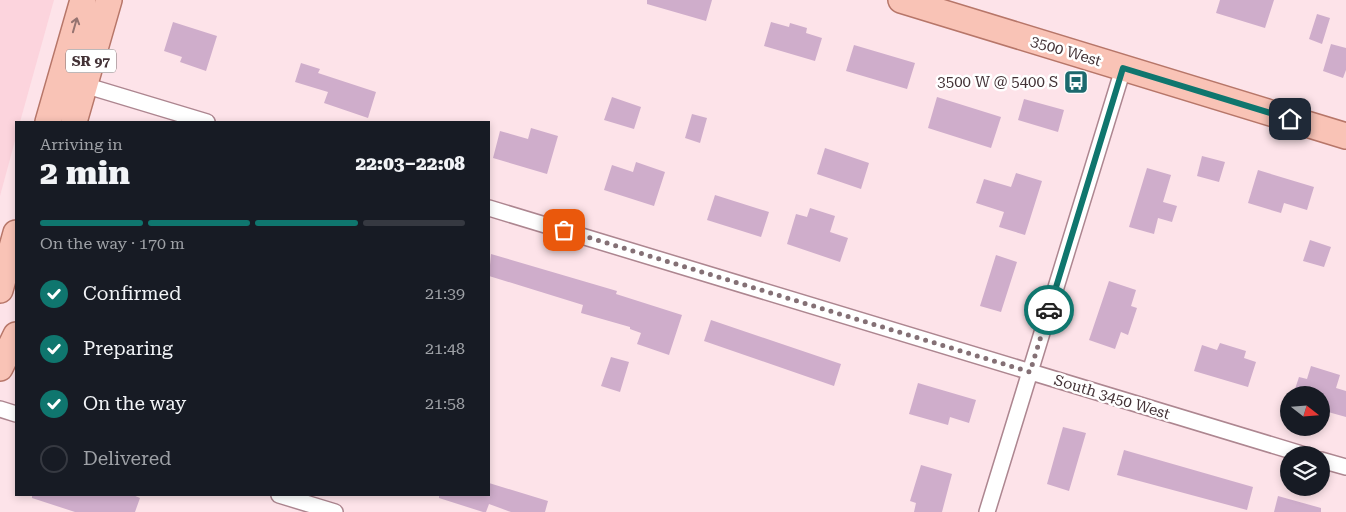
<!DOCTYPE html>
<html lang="en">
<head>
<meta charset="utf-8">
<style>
	:root { --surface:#171b24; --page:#20242c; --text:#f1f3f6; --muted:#9ea1a6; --line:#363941; --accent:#0f766e }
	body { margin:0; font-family:"Roboto Serif",serif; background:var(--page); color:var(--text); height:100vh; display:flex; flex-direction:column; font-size:19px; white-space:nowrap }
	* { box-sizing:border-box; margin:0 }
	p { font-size:16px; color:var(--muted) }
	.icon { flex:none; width:28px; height:28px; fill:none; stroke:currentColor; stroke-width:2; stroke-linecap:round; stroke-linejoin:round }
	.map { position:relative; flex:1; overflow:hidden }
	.panel { position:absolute; left:15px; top:121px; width:475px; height:375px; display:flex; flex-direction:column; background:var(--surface); border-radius:0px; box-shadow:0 2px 8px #0003 }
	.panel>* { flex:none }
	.needle { width:32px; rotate:107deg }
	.buttons { position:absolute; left:1280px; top:386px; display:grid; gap:10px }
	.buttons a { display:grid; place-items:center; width:50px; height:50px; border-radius:50%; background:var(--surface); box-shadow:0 2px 8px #0003; font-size:25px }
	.pin { position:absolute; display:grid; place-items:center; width:42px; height:42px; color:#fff; margin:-21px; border-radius:10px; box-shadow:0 2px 8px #0006 }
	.courier { position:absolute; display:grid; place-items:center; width:50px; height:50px; margin:-25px; border:4px solid #0f766e; border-radius:50%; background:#fff; color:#222; box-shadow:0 1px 6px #0007 }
	.headline em { font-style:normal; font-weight:800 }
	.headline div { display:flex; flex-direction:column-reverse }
	.headline { display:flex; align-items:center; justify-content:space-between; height:85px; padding:0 25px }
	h1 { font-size:32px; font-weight:800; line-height:38px }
	.bar { display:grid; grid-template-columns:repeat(4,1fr); gap:8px 5px; align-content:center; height:60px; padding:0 25px }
	.bar i { height:6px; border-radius:4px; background:var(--line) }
	.bar .current { background:var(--accent) }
	.bar p { grid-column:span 4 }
	ol { padding:0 25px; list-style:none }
	li { display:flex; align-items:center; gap:15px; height:55px }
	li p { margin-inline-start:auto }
	li .icon { padding:5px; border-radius:50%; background:var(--accent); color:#fff; stroke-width:4 }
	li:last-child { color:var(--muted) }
	li i { width:28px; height:28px; border:2px solid var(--line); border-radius:50% }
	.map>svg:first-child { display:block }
	.built { fill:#fcd4dd }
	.building { fill:#cfadcb }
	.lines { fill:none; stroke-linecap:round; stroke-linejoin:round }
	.street-casing { stroke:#ad8690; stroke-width:18 }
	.primary-casing { stroke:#b77669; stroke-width:28 }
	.street { stroke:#fff; stroke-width:15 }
	.primary { stroke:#f9c3b6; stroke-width:25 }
	.oneway { stroke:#957370 }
	.done { stroke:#847075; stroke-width:5; stroke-dasharray:0 9 }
	.route { stroke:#0f766e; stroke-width:6 }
	.labels { text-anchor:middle; stroke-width:5; stroke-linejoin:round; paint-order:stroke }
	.shield { fill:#fff; stroke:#7b7072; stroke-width:1 }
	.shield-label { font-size:14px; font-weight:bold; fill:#433236 }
	.street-label { font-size:15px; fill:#433236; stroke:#fff }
	.poi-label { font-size:15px; fill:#433236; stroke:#fff; text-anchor:end }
</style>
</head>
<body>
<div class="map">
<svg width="1346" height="512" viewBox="0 0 1346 512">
	<rect width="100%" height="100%" fill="#fde3e9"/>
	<path class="built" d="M0,0H54L20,122H16V137L0,196Z"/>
	<path class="building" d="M647,0H712L706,21L647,4Z
		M1220,0H1274L1265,28L1216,13Z
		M1317,14L1330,18L1322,44L1309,39Z
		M173,22L217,36L206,71L180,62L182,57L164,51Z
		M771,22L789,27L790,23L807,28L806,33L822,38L815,61L764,46Z
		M1331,44L1346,48V70L1343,78L1323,71Z
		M854,45L915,63L907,89L846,71Z
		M301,63L320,69L318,73L376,92L368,118L324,103L328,92L295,82Z
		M612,97L641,107L634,129L604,120Z
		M937,97L1001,117L991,148L928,128Z
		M1024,99L1064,110L1058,132L1018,120Z
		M692,114L707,118L700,143L685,138Z
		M531,128L558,136L547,174L493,158L500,131L528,139Z
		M825,148L869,163L861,189L817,174Z
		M1202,156L1225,162L1219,182L1197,176Z
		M636,162L665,172L654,206L604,190L612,165L633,172Z
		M1147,168L1171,175L1163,202L1177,206L1172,222L1158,218L1154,234L1129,227Z
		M1258,170L1314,187L1307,210L1284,203L1281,213L1248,203Z
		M1016,173L1042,181L1025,235L999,227L1004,212L976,203L984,179L1011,187Z
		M715,195L769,212L761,237L707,220Z
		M810,208L835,216L830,232L848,238L840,262L787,244L796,214L807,217Z
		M1310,240L1331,247L1324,267L1303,261Z
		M491,254L617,291L616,294L682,315L669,355L637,344L641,333L630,329V327L581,313L583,305L489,276Z
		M996,255L1017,262L1001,312L980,306Z
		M1109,281L1136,290L1131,306L1137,308L1128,335L1121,332L1115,349L1089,340Z
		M711,320L841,364L834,386L704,341Z
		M1220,343L1246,351L1244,358L1256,362L1248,387L1194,371L1202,345L1217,350Z
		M611,357L629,362L620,392L601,386Z
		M1311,366L1340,375L1336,388L1346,391V417L1321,410V395H1293L1299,377L1307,379Z
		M918,383L976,400L969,423L950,417L948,425L909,414Z
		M1063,427L1086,433L1069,491L1047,484Z
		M1124,450L1253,487L1247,510L1117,475Z
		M921,465L952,474L942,512H914L916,503L910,501Z
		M489,483L548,501L545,512H511L489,504L486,512H483L439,498V495H489Z
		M32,495H133L140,498L135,512H75L32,498Z
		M1278,496L1321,508V512H1274Z"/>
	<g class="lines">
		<defs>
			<path id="street" d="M84,85L207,122
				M489,208L1305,455
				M0,409L16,414
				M1321,460L1346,467
				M279,495L335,512
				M987,512L1123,69"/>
			<path id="primary" d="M901,0L1346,136
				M48,122L83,0
				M74,122L109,0
				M0,290L16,233
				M0,368L16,335"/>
		</defs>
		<use href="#street" class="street-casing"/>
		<use href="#primary" class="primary-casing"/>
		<use href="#street" class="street"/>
		<use href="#primary" class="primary"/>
	</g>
	<defs><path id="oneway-shaft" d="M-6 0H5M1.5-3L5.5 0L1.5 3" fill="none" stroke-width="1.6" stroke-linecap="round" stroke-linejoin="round" transform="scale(1.25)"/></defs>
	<use class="oneway" href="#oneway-shaft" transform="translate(75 25) rotate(-74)"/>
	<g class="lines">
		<path class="done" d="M564,230L1030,372L1049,310"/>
		<path class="route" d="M1049,310L1123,68L1290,119"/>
	</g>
	<defs>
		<symbol id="bus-square" viewBox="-11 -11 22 22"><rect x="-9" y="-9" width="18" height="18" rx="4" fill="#1c696e" stroke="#fff"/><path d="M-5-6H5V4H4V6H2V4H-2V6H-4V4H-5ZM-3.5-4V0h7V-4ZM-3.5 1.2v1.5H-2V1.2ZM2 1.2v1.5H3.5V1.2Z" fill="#fff"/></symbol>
	</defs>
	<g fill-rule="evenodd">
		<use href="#bus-square" x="1062" y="68" width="28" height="28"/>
	</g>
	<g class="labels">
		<rect class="shield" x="66" y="49.5" width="50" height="23" rx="4"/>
		<g class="shield-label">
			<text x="91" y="66">SR 97</text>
		</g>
		<g class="street-label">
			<text transform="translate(1066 51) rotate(17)" y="5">3500 West</text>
			<text transform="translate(1112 397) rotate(17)" y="5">South 3450 West</text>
		</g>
		<g class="poi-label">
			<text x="1058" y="87">3500 W @ 5400 S</text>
		</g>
	</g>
</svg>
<div class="buttons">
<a><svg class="needle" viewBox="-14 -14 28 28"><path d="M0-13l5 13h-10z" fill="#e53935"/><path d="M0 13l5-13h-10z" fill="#9ea1a6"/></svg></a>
<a><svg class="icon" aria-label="layers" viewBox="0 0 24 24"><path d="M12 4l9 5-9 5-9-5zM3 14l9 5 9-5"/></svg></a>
</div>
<div class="pin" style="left:564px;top:230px;background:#ea580c"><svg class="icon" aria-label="bag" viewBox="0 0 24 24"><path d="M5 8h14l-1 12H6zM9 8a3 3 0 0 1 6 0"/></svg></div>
<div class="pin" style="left:1290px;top:119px;background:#1f2937"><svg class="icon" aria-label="home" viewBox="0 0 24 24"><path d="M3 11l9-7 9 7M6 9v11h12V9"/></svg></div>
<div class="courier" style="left:1049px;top:310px"><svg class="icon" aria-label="car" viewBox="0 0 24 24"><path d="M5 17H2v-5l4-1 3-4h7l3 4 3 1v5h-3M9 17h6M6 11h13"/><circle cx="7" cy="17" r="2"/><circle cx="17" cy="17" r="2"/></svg></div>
<section class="panel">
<div class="headline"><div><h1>2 min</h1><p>Arriving in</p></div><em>22:03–22:08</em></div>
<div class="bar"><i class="current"></i><i class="current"></i><i class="current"></i><i></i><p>On the way · 170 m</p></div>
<ol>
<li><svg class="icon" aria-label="check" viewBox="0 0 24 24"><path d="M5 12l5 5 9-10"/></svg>Confirmed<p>21:39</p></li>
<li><svg class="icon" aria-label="check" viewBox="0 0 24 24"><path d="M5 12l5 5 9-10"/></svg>Preparing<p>21:48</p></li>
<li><svg class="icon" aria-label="check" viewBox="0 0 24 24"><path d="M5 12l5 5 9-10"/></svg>On the way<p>21:58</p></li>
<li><i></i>Delivered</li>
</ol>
</section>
</div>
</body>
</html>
